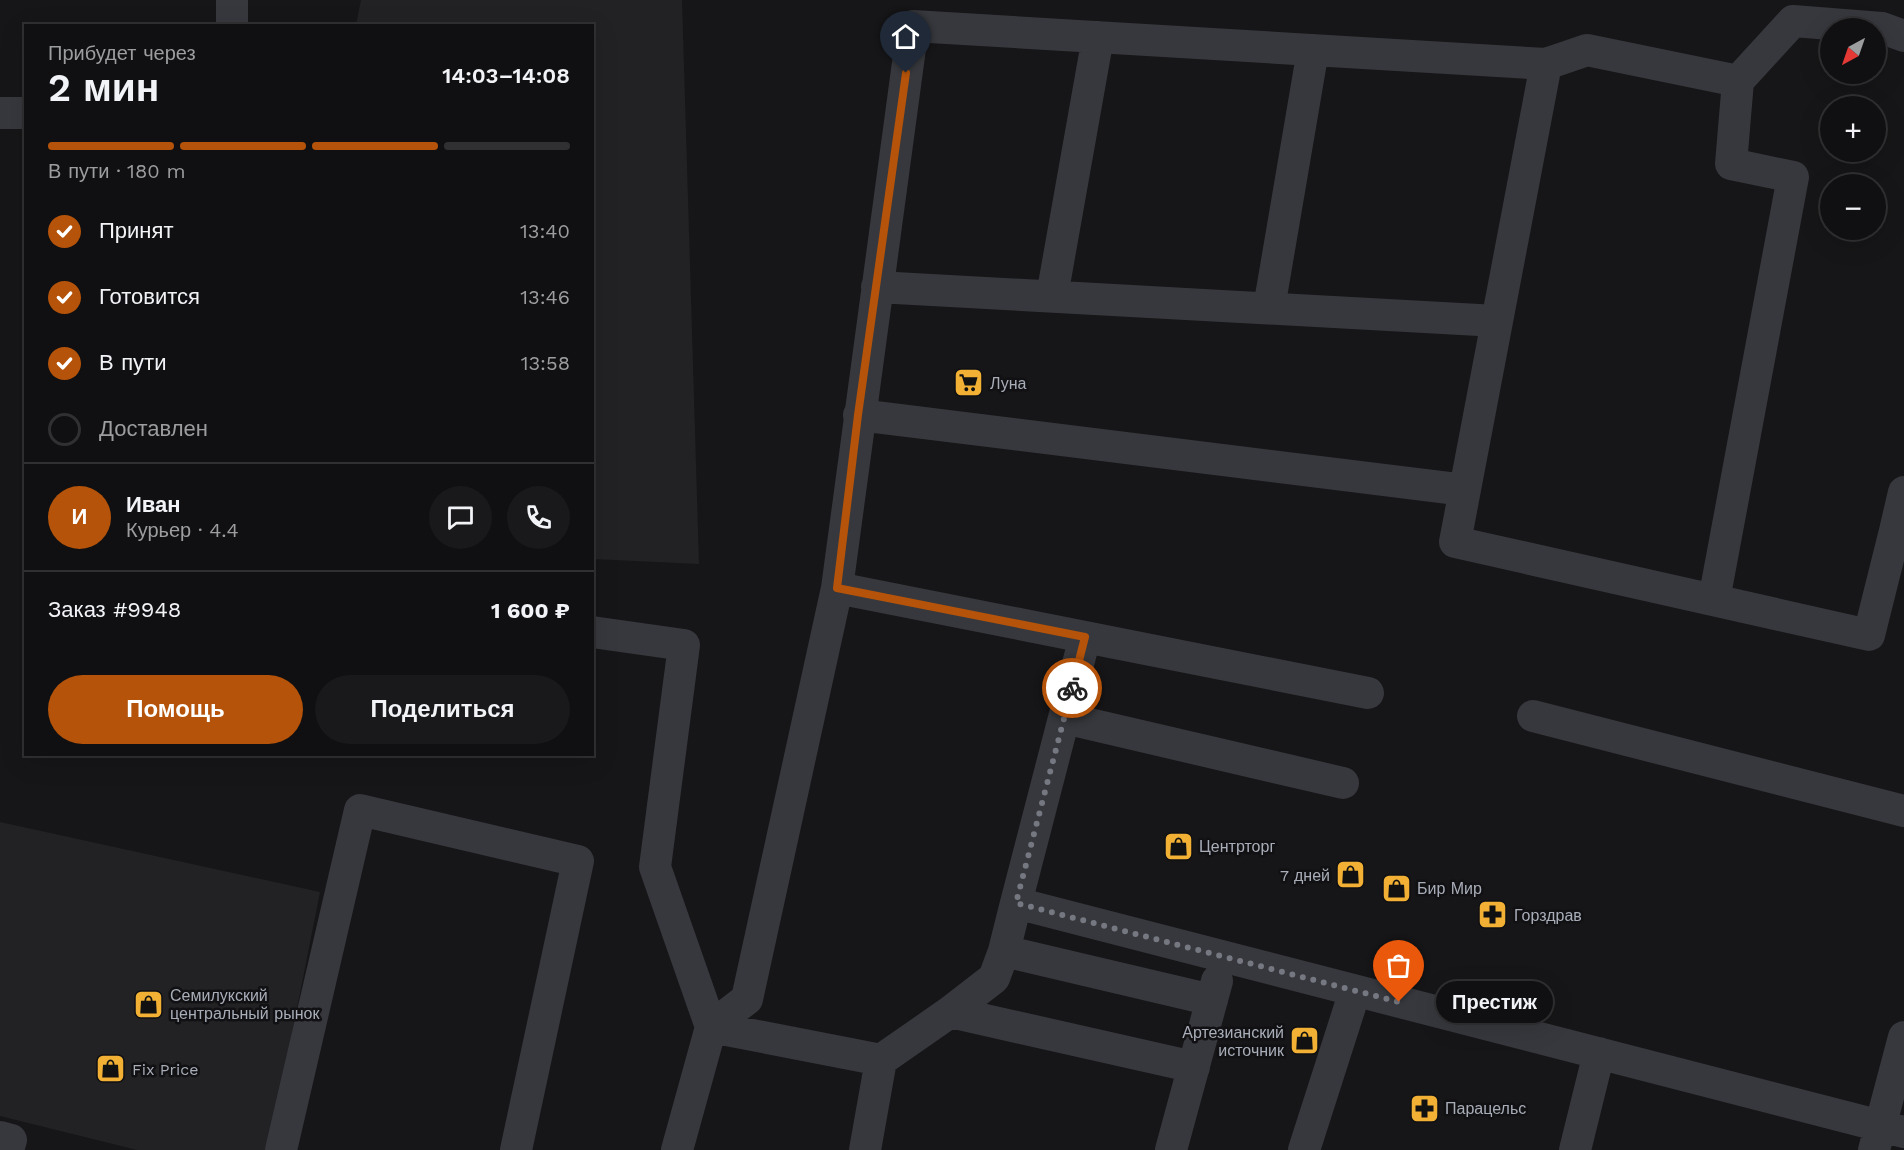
<!DOCTYPE html>
<html lang="ru">
<head>
<meta charset="utf-8">
<style>
	:root { --surface:#101012; --page:#19191b; --text:#f1f3f6; --muted:#9c9d9f; --line:#303032; --accent:#b45309 }
	body { margin:0; font-family:"Work Sans",sans-serif; background:var(--page); color:var(--text); height:100vh; display:flex; flex-direction:column; font-size:22px; white-space:nowrap }
	* { box-sizing:border-box; margin:0 }
	p { font-size:20px; color:var(--muted) }
	.icon { flex:none; width:33px; height:33px; fill:none; stroke:currentColor; stroke-width:2; stroke-linecap:round; stroke-linejoin:round }
	.map { position:relative; flex:1; overflow:hidden }
	.sheet { position:absolute; left:24px; top:24px; width:570px; height:732px; display:flex; flex-direction:column; background:var(--surface); border-radius:0px; box-shadow:0 6px 24px #0002,0 0 0 2px var(--line) }
	.sheet>* { flex:none }
	.needle { width:39px; rotate:220deg }
	.fabs { position:absolute; left:1820px; top:18px; display:grid; gap:12px }
	.fabs a { display:grid; place-items:center; width:66px; height:66px; border-radius:50%; background:var(--surface); box-shadow:0 6px 24px #0002,0 0 0 2px var(--line); font-size:30px }
	.pin { position:absolute; display:grid; place-items:center; width:51px; height:51px; color:#fff; margin:-62px -26px; border-radius:50% 50% 50% 0; rotate:-45deg; box-shadow:0 0 6px #0007 }
	.pin .icon { rotate:45deg }
	.courier { position:absolute; display:grid; place-items:center; width:60px; height:60px; margin:-30px; border:4px solid #b45309; border-radius:50%; background:#fff; color:#222; box-shadow:0 2px 8px #0007 }
	.bubble { position:absolute; height:42px; border-radius:21px; background:var(--surface); box-shadow:0 6px 24px #0002,0 0 0 2px var(--line); font-size:20px; font-weight:600; line-height:42px; text-align:center }
	.summary em { font-style:normal; font-weight:600 }
	.summary div { display:flex; flex-direction:column-reverse }
	.summary { display:flex; align-items:center; justify-content:space-between; height:102px; padding:0 24px }
	h1 { font-size:39px; font-weight:600; line-height:45px }
	.bar { display:grid; grid-template-columns:repeat(4,1fr); gap:9px 6px; align-content:center; height:72px; padding:0 24px }
	.bar i { height:8px; border-radius:4px; background:var(--line) }
	.bar .current { background:var(--accent) }
	.bar p { grid-column:span 4 }
	.line { display:flex; align-items:center; gap:15px; padding:0 24px; border-top:2px solid var(--line) }
	.line div { flex:1 }
	.round { display:grid; place-items:center; flex:none; width:63px; height:63px; border-radius:32px; background:var(--page) }
	ol { padding:0 24px; list-style:none }
	li { display:flex; align-items:center; gap:18px; height:66px }
	li p { margin-inline-start:auto }
	li .icon { padding:6px; border-radius:50%; background:var(--accent); color:#fff; stroke-width:4 }
	li:last-child { color:var(--muted) }
	li i { width:33px; height:33px; border:3px solid var(--line); border-radius:50% }
	.button { display:flex; gap:12px; margin-top:auto; padding:12px 24px }
	.button a { flex:1; height:69px; border-radius:36px; background:var(--accent); color:#fff; font-size:24px; font-weight:600; line-height:69px; text-align:center }
	.button a+a { background:var(--page); color:var(--text) }
	.map>svg:first-child { display:block }
	.built { fill:#222225 }
	.lines { fill:none; stroke-linecap:round; stroke-linejoin:round }
	.minor { stroke:#37383d; stroke-width:32 }
	.done { stroke:#757880; stroke-width:6; stroke-dasharray:0 10.8 }
	.route { stroke:#b45309; stroke-width:8 }
	.labels { text-anchor:middle; stroke-width:5; stroke-linejoin:round; paint-order:stroke }
	.poi-label { font-size:16px; fill:#a8adb8; stroke:#111113; text-anchor:start }
</style>
</head>
<body>
<div class="map">
<svg width="1904" height="1150" viewBox="0 0 1904 1150">
	<rect width="100%" height="100%" fill="#161618"/>
	<path class="built" d="M361,0H682L699,564L593,559L592,26L356,25Z
		M0,822L320,892L269,1150H137L0,1116Z"/>
	<g class="lines">
		<path class="minor" d="M232,0V26
			M1546,64L1455,542L1869,635L1894,535
			M0,113H26
			M877,287L1497,321
			M1052,296L1098,37
			M1269,308L1313,50
			M859,415L1465,490
			M1904,492L1894,535L1904,537
			M837,588L913,26L1546,64L1587,50L1738,81L1793,21L1882,28L1904,36
			M1714,600L1793,177L1731,164L1738,81
			M592,632L684,645L655,867L711,1027L881,1060L950,1012L994,978L1004,951L1016,903L1904,1132
			M1533,716L1904,811
			M1064,718L1343,783
			M1016,903L1085,637
			M1004,951L1212,1000
			M950,1012L1194,1067
			M0,1137L11,1140L8,1150
			M281,1150L360,810L578,861L516,1150
			M677,1150L711,1027L747,999L837,588L1368,693
			M865,1150L881,1060
			M1171,1150L1217,981
			M1304,1150L1355,991
			M1575,1150L1599,1053
			M1874,1150L1904,1037"/>
	</g>
	<g class="lines">
		<path class="done" d="M1072,688L1016,903L1399,1002"/>
		<path class="route" d="M906,73L858,415L837,588L1085,637L1072,688"/>
	</g>
	<defs>
		<symbol id="supermarket-square" viewBox="-11 -11 22 22"><rect x="-9" y="-9" width="18" height="18" rx="4" fill="#f2b134" stroke="#111113"/><path d="M-6-5.5h2.5l.6 2H6L4.5 2H-2.5L-4.4-4H-6ZM-1.5 3.2a1.3 1.3 0 1 0 .1 0ZM3 3.2a1.3 1.3 0 1 0 .1 0Z" fill="#111"/></symbol>
		<symbol id="shop-square" viewBox="-11 -11 22 22"><rect x="-9" y="-9" width="18" height="18" rx="4" fill="#f2b134" stroke="#111113"/><path d="M-5-2.5h2.3a2.7 3.5 0 0 1 5.4 0H5L5.5 6h-11ZM-1.5-2.5h3a1.5 2.3 0 0 0-3 0Z" fill="#111"/></symbol>
		<symbol id="pharmacy-square" viewBox="-11 -11 22 22"><rect x="-9" y="-9" width="18" height="18" rx="4" fill="#f2b134" stroke="#111113"/><path d="M-2-6h4v4h4v4h-4v4h-4v-4h-4v-4h4Z" fill="#111"/></symbol>
	</defs>
	<g fill-rule="evenodd">
		<use href="#supermarket-square" x="952" y="366" width="33" height="33"/>
		<use href="#shop-square" x="1162" y="830" width="33" height="33"/>
		<use href="#shop-square" x="1334" y="858" width="33" height="33"/>
		<use href="#shop-square" x="1380" y="872" width="33" height="33"/>
		<use href="#pharmacy-square" x="1476" y="898" width="33" height="33"/>
		<use href="#shop-square" x="132" y="988" width="33" height="33"/>
		<use href="#shop-square" x="1288" y="1024" width="33" height="33"/>
		<use href="#shop-square" x="94" y="1052" width="33" height="33"/>
		<use href="#pharmacy-square" x="1408" y="1092" width="33" height="33"/>
	</g>
	<g class="labels">
		<g class="poi-label">
			<text x="990" y="389">Луна</text>
			<text x="1199" y="852">Центрторг</text>
			<text x="1330" y="881" text-anchor="end">7 дней</text>
			<text x="1417" y="894">Бир Мир</text>
			<text x="1514" y="921">Горздрав</text>
			<text x="170" y="1001">Семилукский<tspan x="170" dy="18">центральный рынок</tspan></text>
			<text x="1284" y="1038" text-anchor="end">Артезианский<tspan x="1284" dy="18">источник</tspan></text>
			<text x="132" y="1075">Fix Price</text>
			<text x="1445" y="1114">Парацельс</text>
		</g>
	</g>
</svg>
<div class="fabs">
<a><svg class="needle" viewBox="-14 -14 28 28"><path d="M0-13l5 13h-10z" fill="#e53935"/><path d="M0 13l5-13h-10z" fill="#9c9d9f"/></svg></a>
<a>+</a>
<a>−</a>
</div>
<div class="pin" style="left:1399px;top:1002px;background:#ea580c"><svg class="icon" aria-label="bag" viewBox="0 0 24 24"><path d="M5 8h14l-1 12H6zM9 8a3 3 0 0 1 6 0"/></svg></div>
<div class="pin" style="left:906px;top:73px;background:#1f2937"><svg class="icon" aria-label="home" viewBox="0 0 24 24"><path d="M3 11l9-7 9 7M6 9v11h12V9"/></svg></div>
<div class="courier" style="left:1072px;top:688px"><svg class="icon" aria-label="bike" viewBox="0 0 24 24"><circle cx="6" cy="16" r="4"/><circle cx="18" cy="16" r="4"/><path d="M6 16l4-8h5l3 8M10 8l3 8H6M13 5h3"/></svg></div>
<div class="bubble" style="left:1436px;top:981px;width:117px">Престиж</div>
<section class="sheet">
<div class="summary"><div><h1>2 мин</h1><p>Прибудет через</p></div><em>14:03–14:08</em></div>
<div class="bar"><i class="current"></i><i class="current"></i><i class="current"></i><i></i><p>В пути · 180 m</p></div>
<ol>
<li><svg class="icon" aria-label="check" viewBox="0 0 24 24"><path d="M5 12l5 5 9-10"/></svg>Принят<p>13:40</p></li>
<li><svg class="icon" aria-label="check" viewBox="0 0 24 24"><path d="M5 12l5 5 9-10"/></svg>Готовится<p>13:46</p></li>
<li><svg class="icon" aria-label="check" viewBox="0 0 24 24"><path d="M5 12l5 5 9-10"/></svg>В пути<p>13:58</p></li>
<li><i></i>Доставлен</li>
</ol>
<div class="line" style="height:108px"><b class="round" style="background:var(--accent);color:#fff">И</b><div><b>Иван</b><p>Курьер · 4.4</p></div><a class="round"><svg class="icon" aria-label="chat" viewBox="0 0 24 24"><path d="M4 5h16v11H9l-5 4z"/></svg></a><a class="round"><svg class="icon" aria-label="phone" viewBox="0 0 24 24"><path d="M5 4h4l2 5-3 2q2 4 5 5l2-3 5 2v4C11 20 4 13 5 4z"/></svg></a></div>
<div class="line" style="height:78px"><div>Заказ #9948</div><b>1 600 ₽</b></div>
<div class="button"><a>Помощь</a><a>Поделиться</a></div>
</section>
</div>
</body>
</html>
